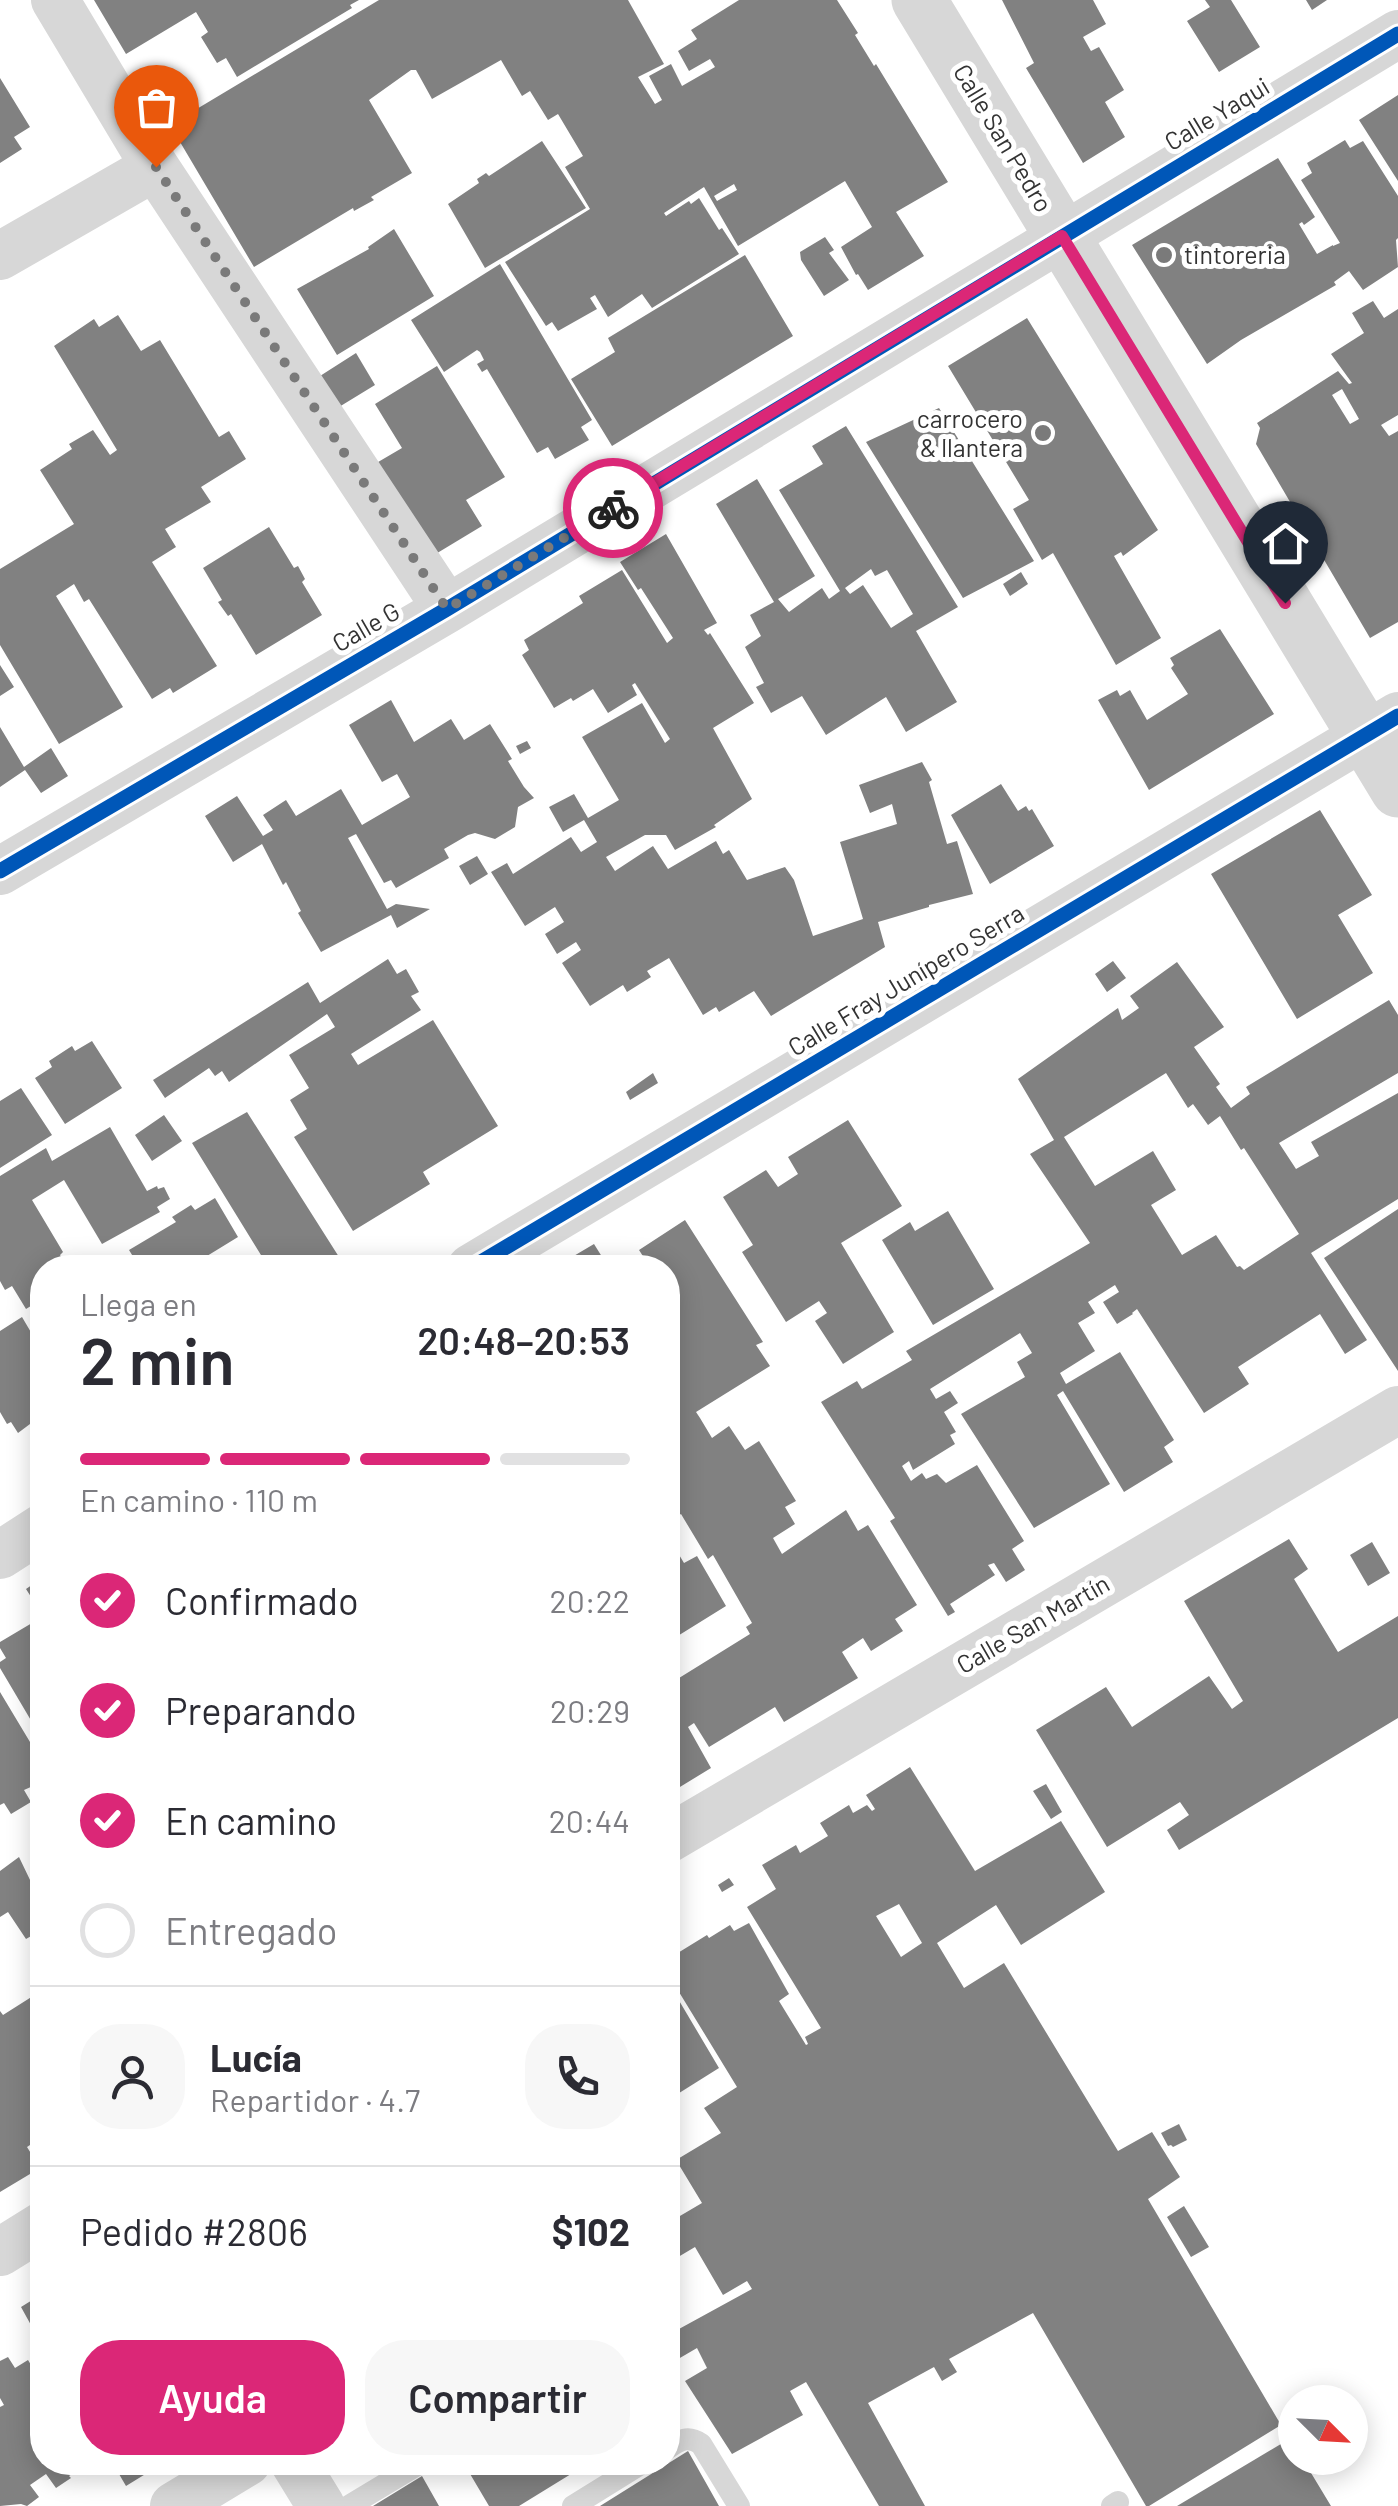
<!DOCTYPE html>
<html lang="es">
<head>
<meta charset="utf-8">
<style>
	:root { --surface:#fff; --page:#f7f7f7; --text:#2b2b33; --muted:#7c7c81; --line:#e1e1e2; --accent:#db2777 }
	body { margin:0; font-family:Barlow,sans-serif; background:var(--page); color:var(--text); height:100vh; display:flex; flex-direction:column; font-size:38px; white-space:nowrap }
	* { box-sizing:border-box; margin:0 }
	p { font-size:32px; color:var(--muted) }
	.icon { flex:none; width:55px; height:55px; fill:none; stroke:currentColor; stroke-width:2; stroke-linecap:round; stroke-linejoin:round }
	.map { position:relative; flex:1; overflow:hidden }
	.details { position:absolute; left:30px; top:1255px; width:650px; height:1220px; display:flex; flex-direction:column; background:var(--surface); border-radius:40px; box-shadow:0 5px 25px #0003 }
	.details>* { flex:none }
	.needle { width:65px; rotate:114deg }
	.controls { position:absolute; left:1278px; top:2385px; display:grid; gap:20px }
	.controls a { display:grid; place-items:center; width:90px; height:90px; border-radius:50%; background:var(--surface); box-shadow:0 5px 25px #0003; font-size:50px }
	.pin { position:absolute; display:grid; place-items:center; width:85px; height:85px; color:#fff; margin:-102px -42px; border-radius:50% 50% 50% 0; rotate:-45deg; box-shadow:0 0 10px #0007 }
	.pin .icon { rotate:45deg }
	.courier { position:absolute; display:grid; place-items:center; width:100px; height:100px; margin:-50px; border:8px solid #db2777; border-radius:50%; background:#fff; color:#222; box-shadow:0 2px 12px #0007 }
	.summary em { font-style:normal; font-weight:600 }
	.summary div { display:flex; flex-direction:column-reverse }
	.summary { display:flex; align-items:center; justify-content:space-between; height:170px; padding:0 50px }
	h1 { font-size:65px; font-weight:600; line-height:75px }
	.bar { display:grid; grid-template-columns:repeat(4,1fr); gap:15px 10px; align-content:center; height:120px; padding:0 50px }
	.bar i { height:12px; border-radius:8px; background:var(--line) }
	.bar .selected { background:var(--accent) }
	.bar p { grid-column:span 4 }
	.line { display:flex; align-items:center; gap:25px; padding:0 50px; border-top:2px solid var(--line) }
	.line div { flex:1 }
	.round { display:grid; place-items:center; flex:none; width:105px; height:105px; border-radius:40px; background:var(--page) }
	ol { padding:0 50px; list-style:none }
	li { display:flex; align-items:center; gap:30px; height:110px }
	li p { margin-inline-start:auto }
	li .icon { padding:10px; border-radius:50%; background:var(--accent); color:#fff; stroke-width:4 }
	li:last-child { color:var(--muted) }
	li i { width:55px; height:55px; border:5px solid var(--line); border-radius:50% }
	.cta { display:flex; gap:20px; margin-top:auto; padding:20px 50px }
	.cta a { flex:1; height:115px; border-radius:40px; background:var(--accent); color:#fff; font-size:40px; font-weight:600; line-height:115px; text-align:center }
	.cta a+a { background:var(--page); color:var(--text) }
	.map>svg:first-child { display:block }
	.building { fill:#818181; fill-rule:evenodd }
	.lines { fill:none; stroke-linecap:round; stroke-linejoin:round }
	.service { stroke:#d7d7d7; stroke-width:22 }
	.minor { stroke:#d7d7d7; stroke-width:48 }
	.tertiary { stroke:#d7d7d7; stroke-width:55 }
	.cycleway-casing { stroke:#fff; stroke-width:21 }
	.cycleway { stroke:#0057b8; stroke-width:15 }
	.done { stroke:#7a7a7a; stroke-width:10; stroke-dasharray:0 18 }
	.route { stroke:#db2777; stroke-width:12 }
	.poi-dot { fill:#7a7a7a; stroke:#fff; stroke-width:4 }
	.labels { text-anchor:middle; stroke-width:10; stroke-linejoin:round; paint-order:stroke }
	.street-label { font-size:25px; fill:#333; stroke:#fff }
	.poi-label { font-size:25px; fill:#333; stroke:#fff; text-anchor:start }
</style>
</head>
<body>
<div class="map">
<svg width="1398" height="2506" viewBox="0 0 1398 2506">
	<rect width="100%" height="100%" fill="#fff"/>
	<path class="building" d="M94,0H359L350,5L352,8L237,77L226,58L217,63L201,37L208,32L196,12L126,54Z
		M379,0H628L664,64L638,77L655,104L662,100L649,76L671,64L682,86L715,67L710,59L689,71L678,51L697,39L691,30L739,0H837L858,33L855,35L874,66L876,64L948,182L896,212L924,256L868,290L858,274L856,275L841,247L872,227L845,181L738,246L704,187L664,213L666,216L689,201L691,204L699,198L719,230L722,228L739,254L652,308L642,294L608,317L595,295L590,298L597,309L558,331L552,322L546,326L505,262L590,209L565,167L583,156L558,114L548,120L530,91L522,96L501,60L432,99L416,70H411L369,100L412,173L371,197L374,200L354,211L353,208L254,267L170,125ZM734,184L737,190L717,201L714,196Z
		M1002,0H1093L1106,24L1083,37L1091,51L1099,47L1124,90L1105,102L1125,137L1083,163L1026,68L1034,63Z
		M1205,0H1231L1260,47L1219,72L1187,21L1210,7Z
		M1306,0H1327L1312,10Z
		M0,78L30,127L14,137L22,149L0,163Z
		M1398,95V181L1359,120Z
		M1345,140L1350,148L1363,141L1398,196V238L1396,240L1398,267L1363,290L1349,271L1334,282L1336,285L1241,340L1207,364L1132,245L1278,158L1315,217L1304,225L1302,222L1299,224L1317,254L1333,245V246L1340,243L1301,180L1312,173L1307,163Z
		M542,141L586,208L485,268L448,204L479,183L477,179L486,173L489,176Z
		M394,229L434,296L337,355L297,289L369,249L368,247Z
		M825,237L834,250L829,253L849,280L824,296L801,260L800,252Z
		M745,255L793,336L612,446L571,379L615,352L608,338Z
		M500,264L592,420L581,427L589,440L555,459L548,447L537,453L487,369L482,372L477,364L484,360L480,352L477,350L444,372L411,320Z
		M1373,301L1384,318L1398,309V415L1381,425L1389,436L1398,431V622L1370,638L1256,444L1260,428L1257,423L1338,371L1349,384L1352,383L1331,354L1364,333L1352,313ZM1342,389L1359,419L1350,424L1332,395Z
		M118,315L141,351L160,340L219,437L229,431L246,459L201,487L211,502L165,529L176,547L152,562L217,666L173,693L170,688L152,699L89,599L84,602L74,584L56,596L123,707L59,744L0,645V569L74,524L40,470L72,449L69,444L93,430L110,455L117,450L54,346L94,319L99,327Z
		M1027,318L1158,530L1123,556L1121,552L1114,556L1161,638L1116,665L1053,553L1042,560L1013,509L1029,500L948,366Z
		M356,353L375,385L339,407L320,376Z
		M437,366L505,477L466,500L482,526L429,558L373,465L402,448L375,404Z
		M939,408L1034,561L963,598L866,442Z
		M846,426L958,607L916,631L957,702L906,732L886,697L826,735L802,696L771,713L756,687L764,683L745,647L761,636L750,615L774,602L716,504L757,479L815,576L778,599L789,612L822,588L829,599L840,591L779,490L823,464L812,446ZM871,569L875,576L887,570L913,614L891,628L863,585L850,594L845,588Z
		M269,527L294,568L298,566L305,579L302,582L322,615L256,655L231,614L228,616L218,602L222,600L203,568Z
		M666,534L717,623L704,630L708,635L710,633L754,703L713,728L752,799L714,825L716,827L675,850L666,835H645L606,857L615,871L653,846L668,869L716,841L723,854L729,850L747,880L785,867L794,880L813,936L863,919L840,842L897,824L892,804L870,813L859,785L922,762L932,780L929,782L947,844L957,841L973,894L929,905V907L878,922L885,947L771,1016L754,991L719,1012L716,1007L703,1015L669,958L647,971L651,977L627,992L623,985L590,1006L562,963L581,950L576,942L557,954L545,934L564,922L555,907L525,926L491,872L507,863L513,874L571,837L581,852L597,842L584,820L563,832L549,807L574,794L588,818L619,800L582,737L642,703L665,743L670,739L635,683L632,685L637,695L608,713L593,689L573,701L571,698L554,708L522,655L529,650L524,640L583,603L579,596L622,570L667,643L673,638L641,588L638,590L620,562Z
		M1021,572L1028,584L1010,596L1003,584Z
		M1220,629L1274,714L1149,790L1098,700L1117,690L1120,696L1130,690L1147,720L1188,694L1171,668L1174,665L1170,658Z
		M0,665L14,687L0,696Z
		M391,700L414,742L451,719L464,740L490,724L512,759L508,761L524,787L534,798L518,807L515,827L495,839L475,833L468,835L444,849L449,858L396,888L391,880L384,883L356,834L348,838L387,909L396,904L430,909L397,928L391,915L321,952L298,913L301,911L289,888L286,882L283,885L262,844L233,862L205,816L237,796L263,836L273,830L263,815L286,800L296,816L341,789L362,825L410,797L397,774L382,782L349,725Z
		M0,727L24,767L51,748L68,776L41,793L25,770L0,787Z
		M527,741L531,748L520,754L516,746Z
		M1001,784L1018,811L1026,806L1029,811L1032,809L1054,846L990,884L951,815Z
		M1320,810L1372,895L1338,915L1373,973L1297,1019L1211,874Z
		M477,856L488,874L470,885L459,866Z
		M388,959L397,974L406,969L419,992L411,996L421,1010L351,1054L358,1065L433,1020L498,1126L423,1172L430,1184L353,1231L294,1137L307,1129L290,1100L309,1088L289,1055L335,1027L327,1014L229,1082L222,1071L215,1076L209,1068L165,1098L153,1080L308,982L320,1003Z
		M1113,961L1126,978L1107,992L1095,974Z
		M1177,962L1224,1027L1194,1047L1220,1084L1216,1087L1231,1108L1250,1094L1246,1087L1389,1000L1398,1015V1073L1279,1143L1296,1169L1319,1156L1311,1142L1398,1093V1199L1311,1253L1367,1340L1345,1354L1320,1314L1238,1367L1249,1384L1204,1413L1137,1309L1132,1313L1133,1314L1117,1324L1103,1302L1119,1292L1115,1285L1088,1302L1095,1313L1078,1323L1095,1351L1060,1373L1066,1384L1120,1352L1174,1440L1164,1447L1173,1462L1124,1492L1063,1391L1057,1395L1110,1484L1034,1528L961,1414L1025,1377L1017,1362L1032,1353L1020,1333L930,1389L936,1399L950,1391L958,1403L944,1412L956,1432L950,1435L955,1444L913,1470L909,1461L902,1466L911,1481L922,1473L926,1479L937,1474L946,1483L977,1465L1024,1541L1012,1549L1025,1570L1006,1582L994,1563L988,1565L995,1575L950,1604L955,1612L948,1616L890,1521L895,1518L821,1402L857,1381L862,1389L912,1360L906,1351L1090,1243L1030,1154L1054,1140L1018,1079L1118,1008L1122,1020L1139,1008L1130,996ZM1166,1073L1188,1108L1193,1104L1208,1125L1220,1116L1241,1150L1244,1148L1299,1234L1244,1270L1240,1266L1237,1267L1216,1235L1182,1255L1151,1205L1176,1190L1153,1151L1095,1186L1064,1137Z
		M92,1041L122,1088L65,1124L35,1078L52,1067L49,1061L72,1046L75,1051Z
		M653,1073L658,1083L630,1100L626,1092Z
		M21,1088L52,1135L0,1168V1101Z
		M247,1112L346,1268H269L192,1143Z
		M164,1115L182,1141L152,1161L135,1135Z
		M848,1120L902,1206L841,1243L894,1332L843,1364L815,1321L827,1313L819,1301L786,1322L742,1252L753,1245L723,1197L766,1170L778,1187L798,1174L788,1157Z
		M110,1127L147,1191L157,1186L158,1189L164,1187L170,1199L157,1207L160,1212L102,1244L64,1180L32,1200L63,1252L60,1255L67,1268H42V1299L26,1309L12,1286L5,1290L0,1281V1176L46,1148L52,1161Z
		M215,1198L238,1237L207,1256L214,1268H140L129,1250L176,1222L172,1217L191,1205L195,1210Z
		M1398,1209V1371L1324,1258Z
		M948,1211L994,1289L933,1325L882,1240L910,1222L915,1231Z
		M685,1220L763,1342L756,1345L770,1366L696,1412L700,1418L712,1438L729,1426L745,1450L759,1441L796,1501L785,1507L795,1524L773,1538L782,1554L846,1510L858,1531L868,1525L917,1605L895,1619L903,1631L871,1651L863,1638L842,1652L858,1678L784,1722L775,1707L709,1747L694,1723L688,1727L711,1768L675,1790L668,1778V1678L671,1683L750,1634L746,1627L752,1623L713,1555L708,1559L681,1514L668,1522V1268H642L648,1264L639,1250Z
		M594,1244L609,1268H578L572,1257Z
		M22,1317L42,1351V1415L18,1433L11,1422L7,1424L0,1412V1331Z
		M1289,1539L1308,1569L1294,1579L1338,1652L1398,1616V1718L1179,1850L1167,1830L1189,1815L1180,1802L1107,1847L1036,1730L1106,1687L1132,1727L1209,1676L1232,1709L1243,1701L1184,1601Z
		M1372,1542L1390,1573L1368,1586L1350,1555Z
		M675,1548L684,1563L697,1556L726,1606L668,1642V1553Z
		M42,1578V1614L26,1589Z
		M32,1623L39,1634L42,1631V1739L0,1668V1662L6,1658L0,1648V1642Z
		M0,1692L42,1762V1794L39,1796L33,1786L24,1790L31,1802L11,1814L4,1803L0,1805Z
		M910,1767L975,1871L1061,1821L1105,1892L1021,1945L996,1905L937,1943L964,1988L1004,1963L1118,2151L1152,2132L1180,2177L1148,2199L1281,2425L1149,2506H1146L1033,2313L949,2359L957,2372L942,2381L934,2367L868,2403L925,2506H879L806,2382L790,2391L803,2415L732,2454L685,2381L707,2368L697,2348L673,2362L668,2353V2335L752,2289L747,2281L723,2295L695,2247L668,2263V2223L702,2203L676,2160L721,2133L704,2108L737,2087L668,1974V1959L707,1935L709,1938L730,1925L734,1931L749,1923L789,1994L779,2001L806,2045L808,2044L805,2037L821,2028L747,1907L776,1889L762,1865L796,1845L800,1853L828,1836L820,1823L849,1805L853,1813L867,1805L872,1811L875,1809L866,1795ZM899,1904L922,1943L901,1957L876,1916Z
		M1046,1784L1062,1812L1051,1819L1033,1791Z
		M19,1857L31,1882L42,1875V1951L33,1935L26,1939L8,1912L0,1917V1871Z
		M729,1878L734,1885L722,1892L718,1885Z
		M668,1982L719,2068L668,2100Z
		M33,1996L42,2010V2137L27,2147L40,2168L0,2192V2011L3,2015Z
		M1179,2124L1187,2140L1173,2147L1171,2145L1168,2146L1161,2133Z
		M1184,2206L1209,2247L1191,2257L1167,2217Z
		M42,2294V2345L21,2307Z
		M8,2357L15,2368L28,2360L42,2383V2462H91L69,2476L71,2478L56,2488L46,2474L30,2485L39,2497L27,2506L21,2504L0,2506V2407L4,2405L0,2398V2361Z
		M1291,2438L1295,2446V2458H1302L1331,2506H1177Z
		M688,2451L719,2506H600Z
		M112,2462H165L126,2486Z
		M463,2462H582L584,2466L519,2506H489Z
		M422,2476L439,2506H373Z"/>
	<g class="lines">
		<path class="service" d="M668,2448C680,2440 688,2435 701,2444L739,2506
			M349,2506L422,2462
			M573,2506L644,2462
			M1112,2506L1118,2502"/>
		<path class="minor" d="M55,0L155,167L447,609
			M0,256L155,167
			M0,871L447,609L1398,34
			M471,1268L1398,716
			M0,1555L42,1528
			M668,1839L1398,1410
			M0,2252L42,2226
			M294,2462L321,2506
			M174,2506L247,2462"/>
		<path class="tertiary" d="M919,0L1398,790"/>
		<defs>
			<path id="cycleway" d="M0,871L447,609L1398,34
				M471,1268L1398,716"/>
		</defs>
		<use href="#cycleway" class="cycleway-casing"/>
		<use href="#cycleway" class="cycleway"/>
	</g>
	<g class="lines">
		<path class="done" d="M156,167L447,609L613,508"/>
		<path class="route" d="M613,508L1062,236L1285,603"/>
	</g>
	<g class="poi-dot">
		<circle cx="1164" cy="255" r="10"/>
		<circle cx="1043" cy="433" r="10"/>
	</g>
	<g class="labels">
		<g class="street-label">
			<text transform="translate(1217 114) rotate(-31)" y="9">Calle Yaqui</text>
			<text transform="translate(1003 138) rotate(59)" y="9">Calle San Pedro</text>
			<text transform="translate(366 627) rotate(-30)" y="9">Calle G</text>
			<text transform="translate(906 980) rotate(-31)" y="9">Calle Fray Junípero Serra</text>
			<text transform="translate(1033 1624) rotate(-30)" y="9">Calle San Martín</text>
		</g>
		<g class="poi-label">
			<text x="1184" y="264">tintoreria</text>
			<text x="1023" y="428" text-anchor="end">carrocero<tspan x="1023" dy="29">&amp; llantera</tspan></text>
		</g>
	</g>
</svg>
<div class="controls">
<a><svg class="needle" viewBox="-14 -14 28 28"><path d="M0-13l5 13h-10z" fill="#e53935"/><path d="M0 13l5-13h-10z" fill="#7c7c81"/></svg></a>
</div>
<div class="pin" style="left:156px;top:167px;background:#ea580c"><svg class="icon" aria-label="bag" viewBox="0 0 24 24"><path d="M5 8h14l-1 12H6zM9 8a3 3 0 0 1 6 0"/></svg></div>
<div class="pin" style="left:1285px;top:603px;background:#1f2937"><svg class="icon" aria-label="home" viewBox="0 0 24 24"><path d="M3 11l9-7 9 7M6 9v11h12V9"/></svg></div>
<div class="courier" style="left:613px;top:508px"><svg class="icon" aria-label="bike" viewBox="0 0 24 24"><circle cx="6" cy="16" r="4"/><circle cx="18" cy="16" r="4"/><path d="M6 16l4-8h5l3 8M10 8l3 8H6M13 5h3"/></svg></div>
<section class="details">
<div class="summary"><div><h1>2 min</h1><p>Llega en</p></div><em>20:48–20:53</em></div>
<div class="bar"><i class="selected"></i><i class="selected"></i><i class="selected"></i><i></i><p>En camino · 110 m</p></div>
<ol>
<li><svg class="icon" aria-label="check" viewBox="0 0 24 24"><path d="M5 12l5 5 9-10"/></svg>Confirmado<p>20:22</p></li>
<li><svg class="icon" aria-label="check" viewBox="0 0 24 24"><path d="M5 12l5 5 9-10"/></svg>Preparando<p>20:29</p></li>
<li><svg class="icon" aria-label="check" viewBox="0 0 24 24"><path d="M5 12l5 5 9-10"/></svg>En camino<p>20:44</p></li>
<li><i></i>Entregado</li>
</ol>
<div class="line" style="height:180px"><a class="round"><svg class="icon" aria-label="person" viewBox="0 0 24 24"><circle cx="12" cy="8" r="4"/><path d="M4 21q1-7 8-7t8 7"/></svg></a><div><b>Lucía</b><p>Repartidor · 4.7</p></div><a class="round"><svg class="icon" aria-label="phone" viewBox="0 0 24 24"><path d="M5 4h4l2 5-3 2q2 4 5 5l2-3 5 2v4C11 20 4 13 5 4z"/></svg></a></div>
<div class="line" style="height:130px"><div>Pedido #2806</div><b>$102</b></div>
<div class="cta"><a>Ayuda</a><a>Compartir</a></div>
</section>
</div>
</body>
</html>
